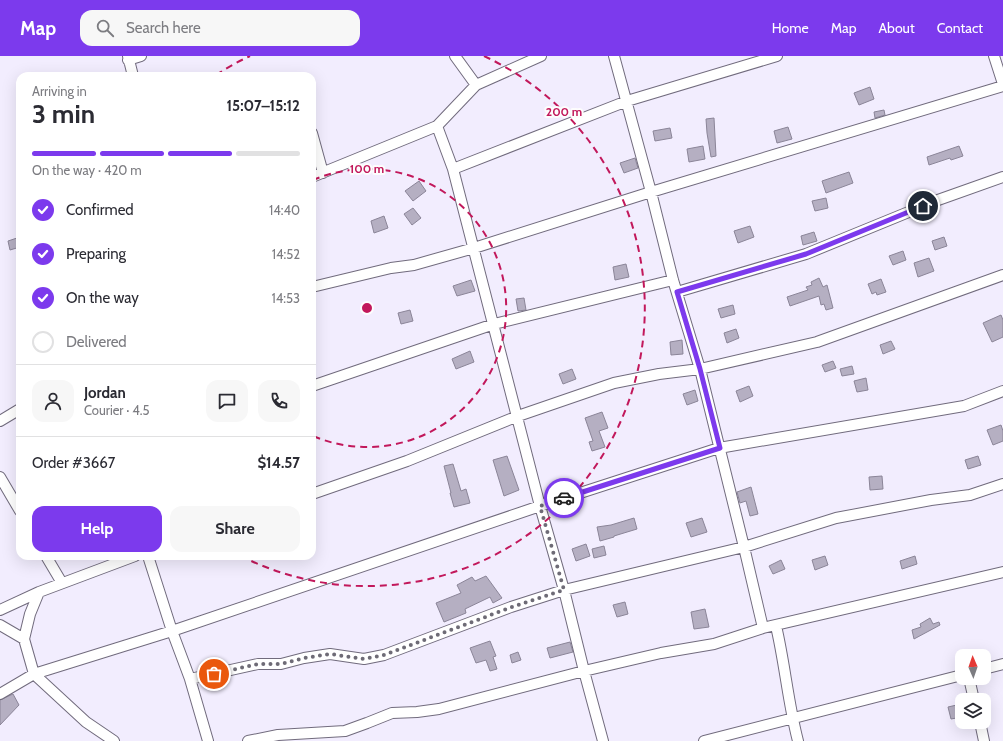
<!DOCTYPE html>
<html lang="en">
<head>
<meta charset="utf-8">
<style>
	:root { --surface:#fff; --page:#f7f7f7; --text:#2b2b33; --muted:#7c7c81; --line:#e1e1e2; --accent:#7c3aed }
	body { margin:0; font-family:Cabin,sans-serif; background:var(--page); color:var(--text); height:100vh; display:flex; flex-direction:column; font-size:15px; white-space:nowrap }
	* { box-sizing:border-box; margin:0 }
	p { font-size:13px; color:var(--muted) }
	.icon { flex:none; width:22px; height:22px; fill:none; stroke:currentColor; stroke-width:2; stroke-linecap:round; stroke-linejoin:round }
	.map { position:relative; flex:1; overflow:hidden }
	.side { position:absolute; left:16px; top:16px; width:300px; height:488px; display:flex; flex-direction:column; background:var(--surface); border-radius:12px; box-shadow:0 4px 16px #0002 }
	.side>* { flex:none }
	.needle { width:26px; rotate:358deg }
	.tools { position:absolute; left:955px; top:593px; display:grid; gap:8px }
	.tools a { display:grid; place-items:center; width:36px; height:36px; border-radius:8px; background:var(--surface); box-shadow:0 4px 16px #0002; font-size:20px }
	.pin { position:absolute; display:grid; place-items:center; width:34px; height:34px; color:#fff; margin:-17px; border:2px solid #fff; border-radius:50%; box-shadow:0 1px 4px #0007 }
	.courier { position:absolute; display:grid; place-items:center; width:40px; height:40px; margin:-20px; border:3px solid #7c3aed; border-radius:50%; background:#fff; color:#222; box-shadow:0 1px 5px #0007 }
	.headline em { font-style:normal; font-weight:700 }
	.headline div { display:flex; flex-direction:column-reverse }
	.headline { display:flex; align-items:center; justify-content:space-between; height:68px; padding:0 16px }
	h1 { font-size:26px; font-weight:700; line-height:30px }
	.bar { display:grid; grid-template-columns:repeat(4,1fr); gap:6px 4px; align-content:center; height:48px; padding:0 16px }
	.bar i { height:5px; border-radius:3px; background:var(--line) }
	.bar .active { background:var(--accent) }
	.bar p { grid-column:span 4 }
	.line { display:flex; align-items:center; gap:10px; padding:0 16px; border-top:1px solid var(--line) }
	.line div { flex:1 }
	.round { display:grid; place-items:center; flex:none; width:42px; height:42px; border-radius:12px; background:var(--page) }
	ol { padding:0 16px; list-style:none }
	li { display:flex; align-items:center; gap:12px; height:44px }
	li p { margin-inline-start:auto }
	li .icon { padding:4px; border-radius:50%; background:var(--accent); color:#fff; stroke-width:4 }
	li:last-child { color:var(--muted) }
	li i { width:22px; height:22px; border:2px solid var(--line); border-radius:50% }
	.cta { display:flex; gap:8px; margin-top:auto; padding:8px 16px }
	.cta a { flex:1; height:46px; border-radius:12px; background:var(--accent); color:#fff; font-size:16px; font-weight:700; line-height:46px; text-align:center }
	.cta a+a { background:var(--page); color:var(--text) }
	header { display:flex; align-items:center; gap:24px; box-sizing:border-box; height:56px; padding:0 20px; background:var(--accent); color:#fff }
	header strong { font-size:19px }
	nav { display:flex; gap:22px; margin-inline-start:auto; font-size:14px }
	.search { width:280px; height:36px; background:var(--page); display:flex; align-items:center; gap:10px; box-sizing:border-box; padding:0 14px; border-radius:12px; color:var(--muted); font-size:15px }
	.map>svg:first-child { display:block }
	.building { fill:#b5afc2; stroke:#8b8598 }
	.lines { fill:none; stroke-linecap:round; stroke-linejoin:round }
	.minor-casing { stroke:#716b7d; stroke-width:12 }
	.minor { stroke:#fff; stroke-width:10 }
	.done { stroke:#6e6b76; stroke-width:4; stroke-dasharray:0 7.2 }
	.route { stroke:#7c3aed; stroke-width:5 }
	.ring { fill:none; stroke:#c2185b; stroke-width:2; stroke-dasharray:7 5 }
	.centre { fill:#c2185b; stroke:#fdfdfd; stroke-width:2 }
	.ring-label { font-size:12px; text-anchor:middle; font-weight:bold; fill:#c2185b; stroke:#fdfdfd; stroke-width:4; stroke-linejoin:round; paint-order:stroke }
</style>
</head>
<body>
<header>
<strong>Map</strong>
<div class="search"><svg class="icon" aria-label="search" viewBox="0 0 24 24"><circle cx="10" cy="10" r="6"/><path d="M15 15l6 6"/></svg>Search here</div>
<nav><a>Home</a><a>Map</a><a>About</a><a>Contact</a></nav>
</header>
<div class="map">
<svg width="1003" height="685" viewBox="0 0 1003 685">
	<rect width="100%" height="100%" fill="#f2edfe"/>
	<path class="building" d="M870,31L874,43L859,49L854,37Z
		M884,54L885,59L875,62L874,56Z
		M714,62L716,100L711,101L707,77L706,63Z
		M788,71L792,83L777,87L774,75Z
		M670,72L672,82L655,85L653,75Z
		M703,90L705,103L689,106L687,93Z
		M959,90L963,100L951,104L950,102L929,109L927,101Z
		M635,102L638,112L624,117L620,107Z
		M849,116L853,127L826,137L822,125Z
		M419,125L426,135L413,145L405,135Z
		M826,142L828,152L815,155L812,145Z
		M413,152L421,162L412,169L404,158Z
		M384,160L388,172L374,177L371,165Z
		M750,170L754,181L738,187L734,175Z
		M814,176L817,185L803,189L801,180Z
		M20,181V191L10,194L8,185Z
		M944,181L947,190L935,194L932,185Z
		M903,195L906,204L893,209L889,200Z
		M929,202L934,215L918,221L914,207Z
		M626,208L629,221L615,224L613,211Z
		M819,222L823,231L827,229L833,252L826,254L824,248L821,249L819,240L790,250L787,241L808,234L806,231L812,229L811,226Z
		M881,223L886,236L877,239L876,236L872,238L868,228Z
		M471,224L475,235L457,240L453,230Z
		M524,242L526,254L518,255L516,243Z
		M733,249L735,258L721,262L718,253Z
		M410,254L413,265L401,268L398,257Z
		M1001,259L1003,264V281L992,286L983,267Z
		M736,273L739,282L727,287L724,277Z
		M682,284L683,298L671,299L670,286Z
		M891,285L895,293L883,298L880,289Z
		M470,295L474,306L456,313L452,303Z
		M833,305L836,312L825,316L822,309Z
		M852,310L854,318L842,320L840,313Z
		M572,313L576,323L563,328L559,318Z
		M866,322L868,334L857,336L854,325Z
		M749,330L753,340L740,346L736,335Z
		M695,334L698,345L687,349L683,338Z
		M602,356L608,372L599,375L605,391L592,395L589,386L593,385L585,362Z
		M1001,369L1003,375V385L993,389L987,374Z
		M507,400L519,434L504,440L493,404Z
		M978,400L981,409L968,413L965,404Z
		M453,408L461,435L466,433L470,447L454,451L450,437H451L444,410Z
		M882,420L883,433L870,434L869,421Z
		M751,431L758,458L750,460L746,445L740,447L737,436Z
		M634,462L637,473L614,480V481L600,485L597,471L611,469Z
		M702,462L707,476L691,481L686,467Z
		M586,488L590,500L576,505L572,493Z
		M604,490L606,499L594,502L592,493Z
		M825,500L828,509L815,514L812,504Z
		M915,500L917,508L902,513L900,505Z
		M781,504L785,513L773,518L769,510Z
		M486,520L502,542L493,547L490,541L465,553L466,557L444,566L436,547L461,537L457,529L472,521L475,525Z
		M625,546L628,558L617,561L613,549Z
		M705,553L709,571L694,573L691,556Z
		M930,562L933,568L939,566L940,569L914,583L912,574L921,571L920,568Z
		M490,585L496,600L493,601L497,613L490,615L486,604L476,607L470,592Z
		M570,586L573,596L550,602L547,592Z
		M518,596L521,604L512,607L510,599Z
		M13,638L19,649L0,669V644Z
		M961,648L962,661L951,663L948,651Z"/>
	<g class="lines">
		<defs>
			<path id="minor" d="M128,0L133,20
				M455,0L476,29
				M614,0L651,136L1003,30
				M994,0L1003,28
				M128,4L141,0
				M437,70L453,113L540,450L564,534L584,615L661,597L714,588L763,572L1003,516
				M312,77L323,117
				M453,113L627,45L777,0
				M312,121L437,70L476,29L541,0
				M312,231L391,212L414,209L474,192L651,136L673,224L700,313L744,491L763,572
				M677,236L806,198L938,144L1003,121
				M312,330L494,268L673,224
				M0,365L20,353
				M0,421L20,455
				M312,438L407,405L518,360L614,327L659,318L700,313L817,286L1003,219
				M46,500L62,527
				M148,500L172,575L190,623L208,685
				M39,536L30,558L24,583L34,618L86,666L114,685
				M0,554L39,536L135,500
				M0,569L24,583
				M776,570C785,608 788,647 798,685
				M984,613L1003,608
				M969,622L974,644
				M190,623L258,608H281L304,602L330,598L364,603L384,599L511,551L564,534L744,491L836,462L931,444L970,439L1003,428
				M0,638L34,618L172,575L540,450L719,392L964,350L1003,335
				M980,666L984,685
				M248,685L278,679L345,675L367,667L392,657L417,656L439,653L584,615L603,685
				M704,685L962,619"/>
		</defs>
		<use href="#minor" class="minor-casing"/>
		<use href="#minor" class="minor"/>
	</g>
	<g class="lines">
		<path class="done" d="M214,618L258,608H281L304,602L330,598L364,603L384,599L512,551L564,534L540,450L564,442"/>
		<path class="route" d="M564,442L720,392L700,313L677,236L806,198L923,150"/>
	</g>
	<g class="ring">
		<path d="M313 124A139 139 0 1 1 313 380"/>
		<path d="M216 19A278 278 0 0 1 250 0M484 0A278 278 0 1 1 243 501"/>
	</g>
	<circle cx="367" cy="252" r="6" class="centre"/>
	<g class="ring-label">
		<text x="564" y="60">200 m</text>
		<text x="367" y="117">100 m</text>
	</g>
</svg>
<div class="tools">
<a><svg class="needle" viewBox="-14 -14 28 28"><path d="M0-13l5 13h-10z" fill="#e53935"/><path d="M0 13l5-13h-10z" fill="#7c7c81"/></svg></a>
<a><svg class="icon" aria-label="layers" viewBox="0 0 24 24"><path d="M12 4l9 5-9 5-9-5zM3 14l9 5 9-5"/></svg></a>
</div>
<div class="pin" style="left:214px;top:618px;background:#ea580c"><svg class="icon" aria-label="bag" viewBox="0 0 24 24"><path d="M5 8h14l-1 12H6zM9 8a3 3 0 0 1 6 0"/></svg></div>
<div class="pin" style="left:923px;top:150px;background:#1f2937"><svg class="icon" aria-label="home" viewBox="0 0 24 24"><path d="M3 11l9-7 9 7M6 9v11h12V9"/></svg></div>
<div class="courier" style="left:564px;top:442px"><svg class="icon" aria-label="car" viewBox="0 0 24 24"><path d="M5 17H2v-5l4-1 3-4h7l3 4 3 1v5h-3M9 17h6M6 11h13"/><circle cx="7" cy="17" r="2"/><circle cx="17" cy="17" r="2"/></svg></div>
<section class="side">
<div class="headline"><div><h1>3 min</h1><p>Arriving in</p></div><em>15:07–15:12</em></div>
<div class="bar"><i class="active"></i><i class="active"></i><i class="active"></i><i></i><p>On the way · 420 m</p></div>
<ol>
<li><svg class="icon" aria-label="check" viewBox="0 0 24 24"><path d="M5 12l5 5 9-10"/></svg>Confirmed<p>14:40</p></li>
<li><svg class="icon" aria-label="check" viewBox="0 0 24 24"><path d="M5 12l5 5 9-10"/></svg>Preparing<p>14:52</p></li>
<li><svg class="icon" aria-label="check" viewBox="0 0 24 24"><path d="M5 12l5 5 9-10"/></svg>On the way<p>14:53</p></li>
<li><i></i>Delivered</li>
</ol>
<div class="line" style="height:72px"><a class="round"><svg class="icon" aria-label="person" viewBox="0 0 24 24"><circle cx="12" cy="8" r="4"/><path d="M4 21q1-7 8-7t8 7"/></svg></a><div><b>Jordan</b><p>Courier · 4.5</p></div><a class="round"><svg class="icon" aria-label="chat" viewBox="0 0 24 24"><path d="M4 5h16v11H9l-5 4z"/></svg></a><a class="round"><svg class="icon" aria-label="phone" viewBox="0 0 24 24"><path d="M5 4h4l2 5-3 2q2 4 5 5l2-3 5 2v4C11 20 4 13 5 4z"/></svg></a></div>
<div class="line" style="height:52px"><div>Order #3667</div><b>$14.57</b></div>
<div class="cta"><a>Help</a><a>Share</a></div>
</section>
</div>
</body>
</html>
